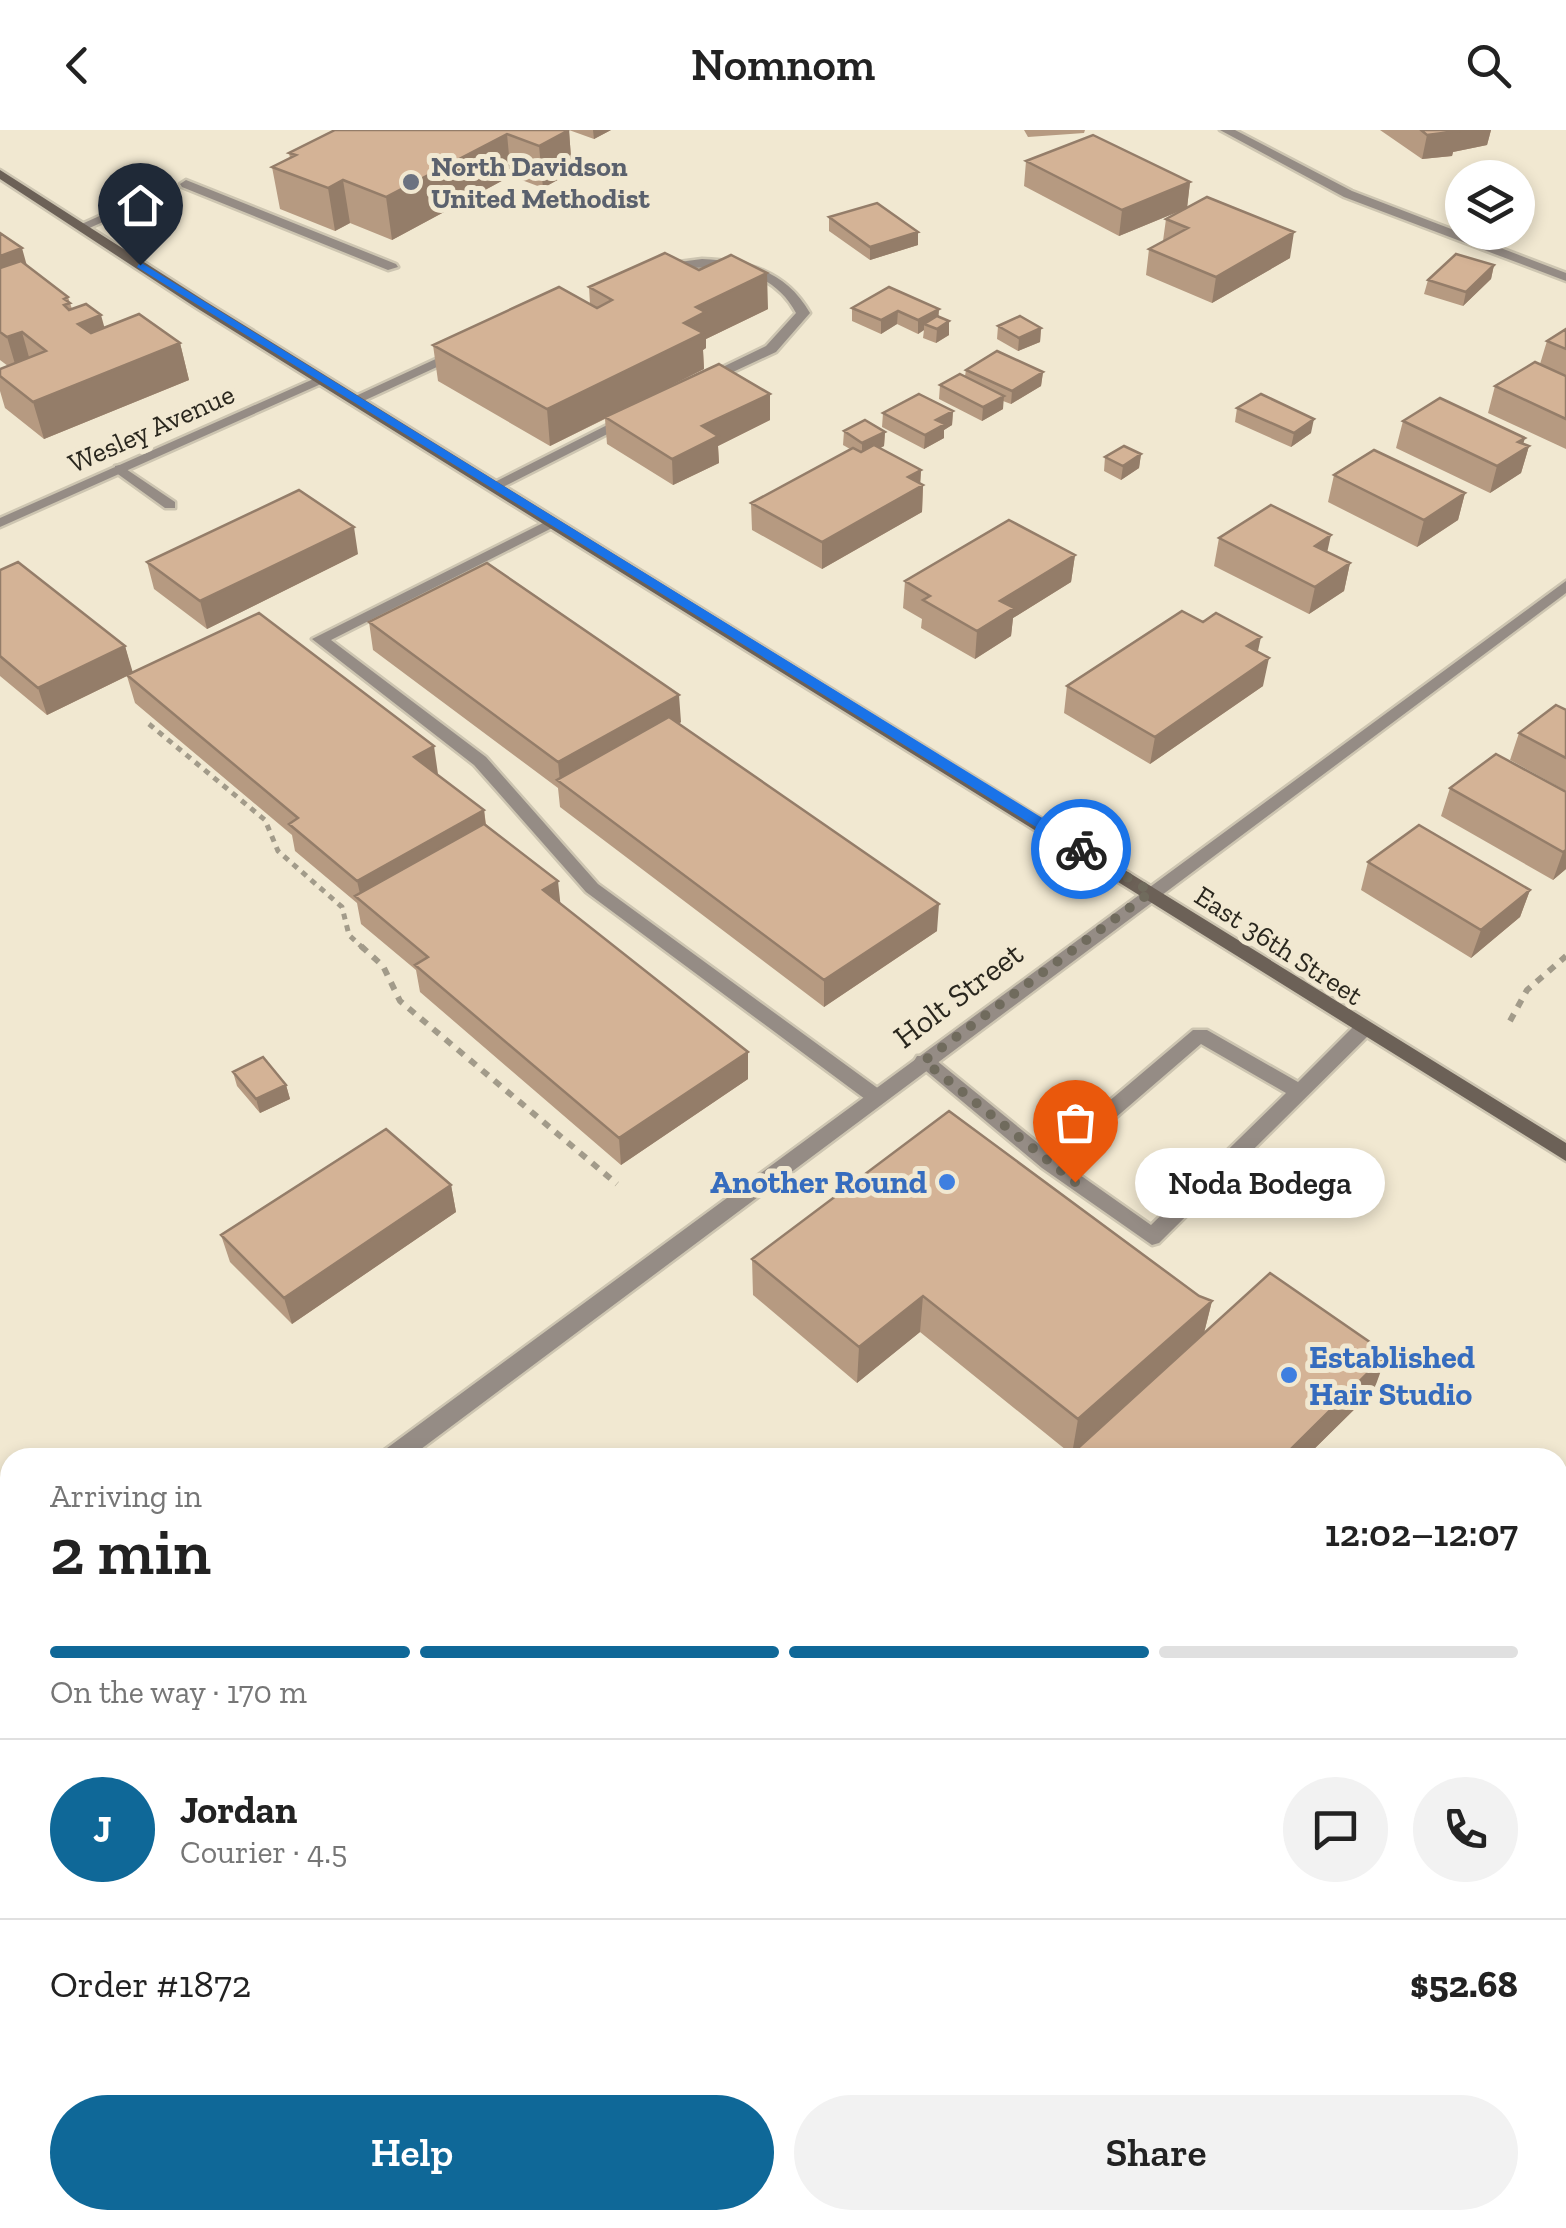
<!DOCTYPE html>
<html lang="en">
<head>
<meta charset="utf-8">
<style>
	:root { --surface:#fff; --page:#f2f2f2; --text:#222; --muted:#767676; --line:#e0e0e0; --accent:#0f6898 }
	body { margin:0; font-family:"Zilla Slab",serif; background:var(--page); color:var(--text); height:100vh; display:flex; flex-direction:column; font-size:38px; white-space:nowrap }
	* { box-sizing:border-box; margin:0 }
	p { font-size:32px; color:var(--muted) }
	.icon { flex:none; width:55px; height:55px; fill:none; stroke:currentColor; stroke-width:2; stroke-linecap:round; stroke-linejoin:round }
	.map { position:relative; flex:1; overflow:hidden }
	.sheet { position:absolute; left:0px; top:1318px; width:1568px; height:782px; display:flex; flex-direction:column; background:var(--surface); border-radius:30px 30px 0 0; box-shadow:0 5px 15px #0003 }
	.sheet>* { flex:none }
	.buttons { position:absolute; left:1445px; top:30px; display:grid; gap:20px }
	.buttons a { display:grid; place-items:center; width:90px; height:90px; border-radius:50%; background:var(--surface); box-shadow:0 5px 15px #0003; font-size:50px }
	.pin { position:absolute; display:grid; place-items:center; width:85px; height:85px; color:#fff; margin:-102px -42px; border-radius:50% 50% 50% 0; rotate:-45deg; box-shadow:0 0 10px #0007 }
	.pin .icon { rotate:45deg }
	.courier { position:absolute; display:grid; place-items:center; width:100px; height:100px; margin:-50px; border:8px solid #1a73e8; border-radius:50%; background:#fff; color:#222; box-shadow:0 2px 12px #0007 }
	.bubble { position:absolute; height:70px; border-radius:35px; background:var(--surface); box-shadow:0 5px 15px #0003; font-size:32px; font-weight:600; line-height:70px; text-align:center }
	.summary em { font-style:normal; font-weight:600 }
	.summary div { display:flex; flex-direction:column-reverse }
	.summary { display:flex; align-items:center; justify-content:space-between; height:170px; padding:0 50px }
	h1 { font-size:65px; font-weight:600; line-height:75px }
	.bar { display:grid; grid-template-columns:repeat(4,1fr); gap:15px 10px; align-content:center; height:120px; padding:0 50px }
	.bar i { height:12px; border-radius:8px; background:var(--line) }
	.bar .on { background:var(--accent) }
	.bar p { grid-column:span 4 }
	.line { display:flex; align-items:center; gap:25px; padding:0 50px; border-top:2px solid var(--line) }
	.line div { flex:1 }
	.round { display:grid; place-items:center; flex:none; width:105px; height:105px; border-radius:52px; background:var(--page) }
	.button { display:flex; gap:20px; margin-top:auto; padding:20px 50px }
	.button a { flex:1; height:115px; border-radius:60px; background:var(--accent); color:#fff; font-size:40px; font-weight:600; line-height:115px; text-align:center }
	.button a+a { background:var(--page); color:var(--text) }
	header { display:flex; justify-content:space-between; align-items:center; height:130px; padding:0 50px; background:var(--surface); font-size:45px; font-weight:600 }
	.map>svg:first-child { display:block }
	.lines { fill:none; stroke-linecap:round; stroke-linejoin:round }
	.lane-casing { stroke:#cdc5b1; stroke-width:5 }
	.street-casing { stroke:#cdc5b1; stroke-width:5 }
	.secondary-casing { stroke:#cdc5b1; stroke-width:5 }
	.path-far1 { stroke:#a29b8a; stroke-width:5; stroke-dasharray:6 6; stroke-linecap:butt }
	.path { stroke:#a29b8a; stroke-width:6; stroke-dasharray:8 8; stroke-linecap:butt }
	.lane { fill:#958c85; fill-rule:evenodd }
	.street { fill:#958c85; fill-rule:evenodd }
	.secondary { fill:#6c6157; fill-rule:evenodd }
	.wall { fill:#b69a81 }
	.shaded-wall { fill:#947d69 }
	.building { fill:#d4b396; stroke:#947d69; stroke-width:2.5 }
	.route { fill:#1a73e8 }
	.done { stroke:#706b5d; stroke-width:10; stroke-dasharray:0 18 }
	.worship-dot { fill:#6b7280; stroke:#f1e8d1; stroke-width:4 }
	.shop-dot { fill:#3f7fe0; stroke:#f1e8d1; stroke-width:4 }
	.labels { text-anchor:middle; stroke-width:10; stroke-linejoin:round; paint-order:stroke }
	.far-worship-label { font-size:28px; font-weight:bold; fill:#5b616d; stroke:#f1e8d1; text-anchor:start }
	.far-street-label { font-size:28px; fill:#2a271e; stroke:#f1e8d1 }
	.street-label { font-size:32px; fill:#2a271e; stroke:#f1e8d1 }
	.shop-label { font-size:32px; font-weight:bold; fill:#366cbe; stroke:#f1e8d1; text-anchor:end }
</style>
</head>
<body>
<header><svg class="icon" aria-label="back" viewBox="0 0 24 24"><path d="M15 5l-7 7 7 7"/></svg>Nomnom<svg class="icon" aria-label="search" viewBox="0 0 24 24"><circle cx="10" cy="10" r="6"/><path d="M15 15l6 6"/></svg></header>
<div class="map">
<svg width="1566" height="2098" viewBox="0 0 1566 2098">
	<rect width="100%" height="100%" fill="#f1e8d1"/>
	<g class="lines">
		<defs>
			<path id="lane" d="M186,50L396,134L398,137L388,140L182,57L180,54Z
				M144,66L154,69L85,100L75,97Z
				M702,129C748,131 786,141 810,183L776,222L705,255L698,251L700,248L766,216L796,183C770,134 713,133 664,142L658,138L664,134Z
				M453,221L465,224L359,273L347,270Z
				M625,286L637,289L499,359L487,356Z
				M120,335L175,372V378H165L115,342V336Z
				M553,388L560,392L558,395L331,510L486,627L598,754L883,962L886,967L883,972H869L586,762L474,635L312,509Z
				M1363,892L1370,894L1372,899L1370,904L1159,1113L1152,1115L1042,1038L914,931L917,926H931L1049,1022L1193,900H1207L1298,952L1356,894ZM1201,914L1286,963L1151,1095L1063,1033Z"/>
			<path id="street" d="M1220,0H1235L1352,61L1566,143V151L1344,67Z
				M318,247L330,250L0,397V388Z
				M1566,451V463L409,1328H380L383,1321Z
				M10,1599V1626L0,1631V1604Z
				M0,1868L10,1872V1908L0,1904Z
				M137,2090H168L171,2098H140Z"/>
			<path id="secondary" d="M0,40L205,171L1566,1013V1031L195,177L0,49Z"/>
		</defs>
		<use href="#lane" class="lane-casing"/>
		<use href="#street" class="street-casing"/>
		<use href="#secondary" class="secondary-casing"/>
		<path class="path-far1" d="M149,594L265,690L278,721L342,777L349,805L364,819"/>
		<path class="path" d="M361,816L383,836L400,871L617,1054
			M1510,891L1527,860L1566,826"/>
		<use href="#lane" class="lane"/>
		<use href="#street" class="street"/>
		<use href="#secondary" class="secondary"/>
	</g>
	<path class="wall" d="M335,0H611L594,9L569,0L572,42L543,58L511,46L392,110L350,93L335,101L280,79L272,37L290,28L289,23Z
		M1024,0H1085L1084,3L1028,7Z
		M1380,0H1491L1487,15L1453,22L1452,26L1422,29Z
		M1026,31L1190,52L1187,78L1119,106L1024,56Z
		M829,87L918,115L870,130L829,101Z
		M1166,89L1290,128L1212,173L1146,145L1149,119L1163,111Z
		M0,103L26,135L68,167L72,179L104,198L180,213L189,250L44,309L5,278L0,261V239L8,236L0,230Z
		M1494,135L1491,149L1463,176L1424,164L1428,150Z
		M589,157L768,179L706,209V218L703,220L704,239L649,266L770,290L718,316L719,333L673,355L607,314L605,289L550,316L438,251L433,215L590,174Z
		M852,178L939,179L938,187L949,205L936,213L923,208L924,200L918,204L897,194L881,204L852,191Z
		M998,196L1041,198L1040,212L1018,221L997,209Z
		M1566,199V319L1488,283L1495,256L1540,234L1547,211Z
		M966,240L1043,242L1041,256L1011,274L1003,271V279L982,291L939,269L940,255L965,246Z
		M1237,278L1311,303L1291,317L1235,292Z
		M953,281L952,295L944,300V308L924,319L882,297L883,283Z
		M1403,291L1523,314L1529,316L1521,343L1490,363L1396,318Z
		M844,301L885,302L884,316L880,318L921,340L920,354L923,355L922,382L822,439L752,400L751,373L850,319L843,315Z
		M1141,324L1139,338L1121,350L1104,341L1105,327Z
		M1334,345L1465,363L1458,390L1417,417L1328,372Z
		M1219,408L1327,422L1350,433L1344,461L1309,484L1214,436Z
		M358,424L207,499L154,459L147,432Z
		M1075,425L1071,452L1013,488L1011,506L975,529L921,498L922,489L903,478L905,451Z
		M0,440L125,516L132,543L438,644H437L484,680L486,694L560,774L748,922V949L621,1035L420,862L416,840L361,794L357,773L295,721L292,705L135,573L127,546L47,585L0,546Z
		M369,492L681,592L679,594L937,801L824,877L560,677L558,658L373,520Z
		M1258,522L1263,556L1150,634L1064,583L1067,556Z
		M1566,580V661L1510,630L1519,603Z
		M1450,658L1566,662V739L1553,750L1441,686Z
		M1368,732L1530,760L1520,787L1471,828L1361,760Z
		M233,942L286,955L290,969L260,983L237,956Z
		M451,1055L456,1082L292,1194L230,1132L221,1105Z
		M752,1129L1199,1166L1212,1171L1204,1203L1374,1260L1305,1328H1067L1071,1324L920,1202L857,1253L753,1165Z
		M1558,1580L1566,1587V1910L1558,1903Z
		M600,2090H828L821,2098H607Z"/>
	<path class="shaded-wall" d="M569,0L572,42L543,58L539,16Z
		M593,0H611L594,9Z
		M1454,0H1491L1487,15L1453,22L1452,26L1422,29L1427,5Z
		M507,4L511,46L392,110L386,67Z
		M343,50L350,93L335,101L328,58Z
		M1190,52L1187,78L1119,106L1122,80Z
		M918,102V115L870,130V117Z
		M1294,102L1290,128L1212,173L1216,147Z
		M22,118L32,154L0,166V126Z
		M1494,135L1491,149L1463,176L1466,162Z
		M767,143L768,179L706,209V218L703,220L704,239L550,316L547,279L684,193L696,177Z
		M939,179L938,192L924,194V200L918,204V190Z
		M898,181L897,194L881,204V190Z
		M101,185L111,221L78,194Z
		M949,191V205L936,213L937,199Z
		M1041,198L1040,212L1018,221L1019,208Z
		M22,202L32,238L18,244L7,207Z
		M180,213L189,250L44,309L33,272Z
		M1043,242L1041,256L1011,274L1012,261Z
		M770,264V290L718,316L719,333L673,355L672,329L702,296Z
		M1004,266L1003,279L982,291L983,277Z
		M953,281L952,295L944,300V308L924,319L925,305L936,290Z
		M1314,289L1311,303L1291,317L1294,303Z
		M885,302L884,316L862,327V313Z
		M1525,308L1521,321L1529,316L1521,343L1490,363L1497,336L1518,312Z
		M1141,324L1139,338L1121,350L1123,336Z
		M921,340L920,357L923,355L922,382L822,439V412L908,347Z
		M1465,363L1458,390L1417,417L1424,390Z
		M354,397L358,424L207,499L200,471Z
		M1331,405L1325,432L1315,416Z
		M1075,425L1071,452L1013,488L1011,506L975,529L977,501L1000,471Z
		M1350,433L1344,461L1309,484L1315,457Z
		M1261,507L1255,535L1247,516Z
		M125,516L133,543L47,585L38,558Z
		M1269,528L1263,556L1150,634L1155,607Z
		M679,565L681,592L566,657L560,652L558,632Z
		M434,616L438,644L419,654L414,627Z
		M484,680L487,708L362,772L357,751Z
		M1566,720V739L1553,750L1563,722Z
		M558,751L561,779L543,760Z
		M1530,760L1520,787L1471,828L1481,800Z
		M939,774L937,801L824,877V850Z
		M748,922V949L621,1035L619,1008Z
		M286,955L290,969L260,983L256,969Z
		M451,1055L456,1082L292,1194L284,1168Z
		M923,1166L920,1202L857,1253L859,1217Z
		M1212,1171L1203,1207L1072,1324L1078,1289Z
		M1387,1224L1374,1260L1305,1328H1282Z
		M810,2090H828L821,2098H802Z"/>
	<path class="building" d="M335,0H569L539,16L507,4L386,67L343,50L328,58L272,37L296,25L289,23Z
		M1421,0H1457L1458,1L1427,5Z
		M1093,5L1190,52L1122,80L1026,31Z
		M1207,67L1294,102L1216,147L1149,119L1188,98L1166,89Z
		M877,73L918,102L870,117L829,87Z
		M0,103L22,118L0,126Z
		M665,123L699,140L731,125L767,143L696,177L705,182L684,193L703,203L547,279L433,215L559,157L597,178L612,170L589,157Z
		M1456,124L1494,135L1466,162L1428,150Z
		M21,131L68,167L64,169L70,173L64,175L69,180L86,174L101,185L78,194L91,203L139,184L180,213L33,272L0,246V239L46,221L22,202L7,207L0,202V138Z
		M889,157L939,179L918,190L898,181L881,190L852,178Z
		M937,186L949,191L937,199L924,194Z
		M1020,186L1041,198L1019,208L998,196Z
		M1566,199V219L1547,211Z
		M997,221L1043,242L1012,261L966,240Z
		M1535,232L1566,246V289L1495,256Z
		M719,234L770,264L702,296L718,306L672,329L605,287Z
		M960,244L1004,266L983,277L940,255Z
		M919,264L953,281L936,290L945,294L925,305L883,283Z
		M1261,264L1314,289L1294,303L1237,278Z
		M1440,268L1525,308L1518,312L1529,316L1497,336L1403,291Z
		M865,290L885,302L862,313L844,301Z
		M874,315L921,340L908,347L923,355L822,412L751,373L853,318L861,322Z
		M1124,316L1141,324L1123,336L1105,327Z
		M1374,320L1465,363L1424,390L1334,345Z
		M299,360L354,397L200,471L147,432Z
		M1271,375L1331,405L1315,416L1350,433L1315,457L1219,408Z
		M1009,390L1075,425L1000,471L1014,478L977,501L923,470L930,466L905,451Z
		M18,432L125,516L38,558L0,526V440Z
		M487,433L679,565L558,632L369,492Z
		M1182,481L1203,492L1216,483L1261,507L1247,516L1269,528L1155,607L1067,556Z
		M259,483L434,616L414,627L484,680L357,751L289,694L298,688L127,545Z
		M1556,575L1566,580V628L1519,603Z
		M669,587L939,774L824,850L557,650Z
		M1496,624L1566,662V720L1563,722L1450,658Z
		M484,694L558,751L543,760L748,922L619,1008L415,835L428,827L355,766Z
		M1419,695L1530,760L1481,800L1368,732Z
		M263,927L286,955L256,969L233,942Z
		M949,981L1199,1166L1212,1171L1078,1289L923,1166L859,1217L752,1129Z
		M386,999L451,1055L284,1168L221,1105Z
		M1270,1143L1387,1224L1282,1328H1067Z
		M1558,1580L1566,1587V1865L1558,1858Z
		M613,2090H810L802,2098H620Z"/>
	<path class="route" d="M140,132L1086,715L1088,719L1076,722L137,137Z"/>
	<g class="lines">
		<path class="done" d="M1075,1052L924,931L1151,762L1081,719"/>
	</g>
	<circle class="worship-dot" cx="411" cy="52" r="10"/>
	<g class="shop-dot">
		<circle cx="947" cy="1052" r="10"/>
		<circle cx="1289" cy="1245" r="10"/>
	</g>
	<g class="labels">
		<g class="far-worship-label">
			<text x="431" y="46">North Davidson<tspan x="431" dy="32">United Methodist</tspan></text>
		</g>
		<g class="far-street-label">
			<text transform="translate(151 298) rotate(-24)" y="10">Wesley Avenue</text>
			<text transform="translate(1279 815) rotate(33)" y="10">East 36th Street</text>
		</g>
		<g class="street-label">
			<text transform="translate(958 865) rotate(-37)" y="11">Holt Street</text>
		</g>
		<g class="shop-label">
			<text x="927" y="1063">Another Round</text>
			<text x="1309" y="1238" text-anchor="start">Established<tspan x="1309" dy="37">Hair Studio</tspan></text>
		</g>
	</g>
</svg>
<div class="buttons">
<a><svg class="icon" aria-label="layers" viewBox="0 0 24 24"><path d="M12 4l9 5-9 5-9-5zM3 14l9 5 9-5"/></svg></a>
</div>
<div class="pin" style="left:1075px;top:1052px;background:#ea580c"><svg class="icon" aria-label="bag" viewBox="0 0 24 24"><path d="M5 8h14l-1 12H6zM9 8a3 3 0 0 1 6 0"/></svg></div>
<div class="pin" style="left:140px;top:135px;background:#1f2937"><svg class="icon" aria-label="home" viewBox="0 0 24 24"><path d="M3 11l9-7 9 7M6 9v11h12V9"/></svg></div>
<div class="courier" style="left:1081px;top:719px"><svg class="icon" aria-label="bike" viewBox="0 0 24 24"><circle cx="6" cy="16" r="4"/><circle cx="18" cy="16" r="4"/><path d="M6 16l4-8h5l3 8M10 8l3 8H6M13 5h3"/></svg></div>
<div class="bubble" style="left:1135px;top:1018px;width:250px">Noda Bodega</div>
<section class="sheet">
<div class="summary"><div><h1>2 min</h1><p>Arriving in</p></div><em>12:02–12:07</em></div>
<div class="bar"><i class="on"></i><i class="on"></i><i class="on"></i><i></i><p>On the way · 170 m</p></div>
<div class="line" style="height:180px"><b class="round" style="background:var(--accent);color:#fff">J</b><div><b>Jordan</b><p>Courier · 4.5</p></div><a class="round"><svg class="icon" aria-label="chat" viewBox="0 0 24 24"><path d="M4 5h16v11H9l-5 4z"/></svg></a><a class="round"><svg class="icon" aria-label="phone" viewBox="0 0 24 24"><path d="M5 4h4l2 5-3 2q2 4 5 5l2-3 5 2v4C11 20 4 13 5 4z"/></svg></a></div>
<div class="line" style="height:130px"><div>Order #1872</div><b>$52.68</b></div>
<div class="button"><a>Help</a><a>Share</a></div>
</section>
</div>
</body>
</html>
